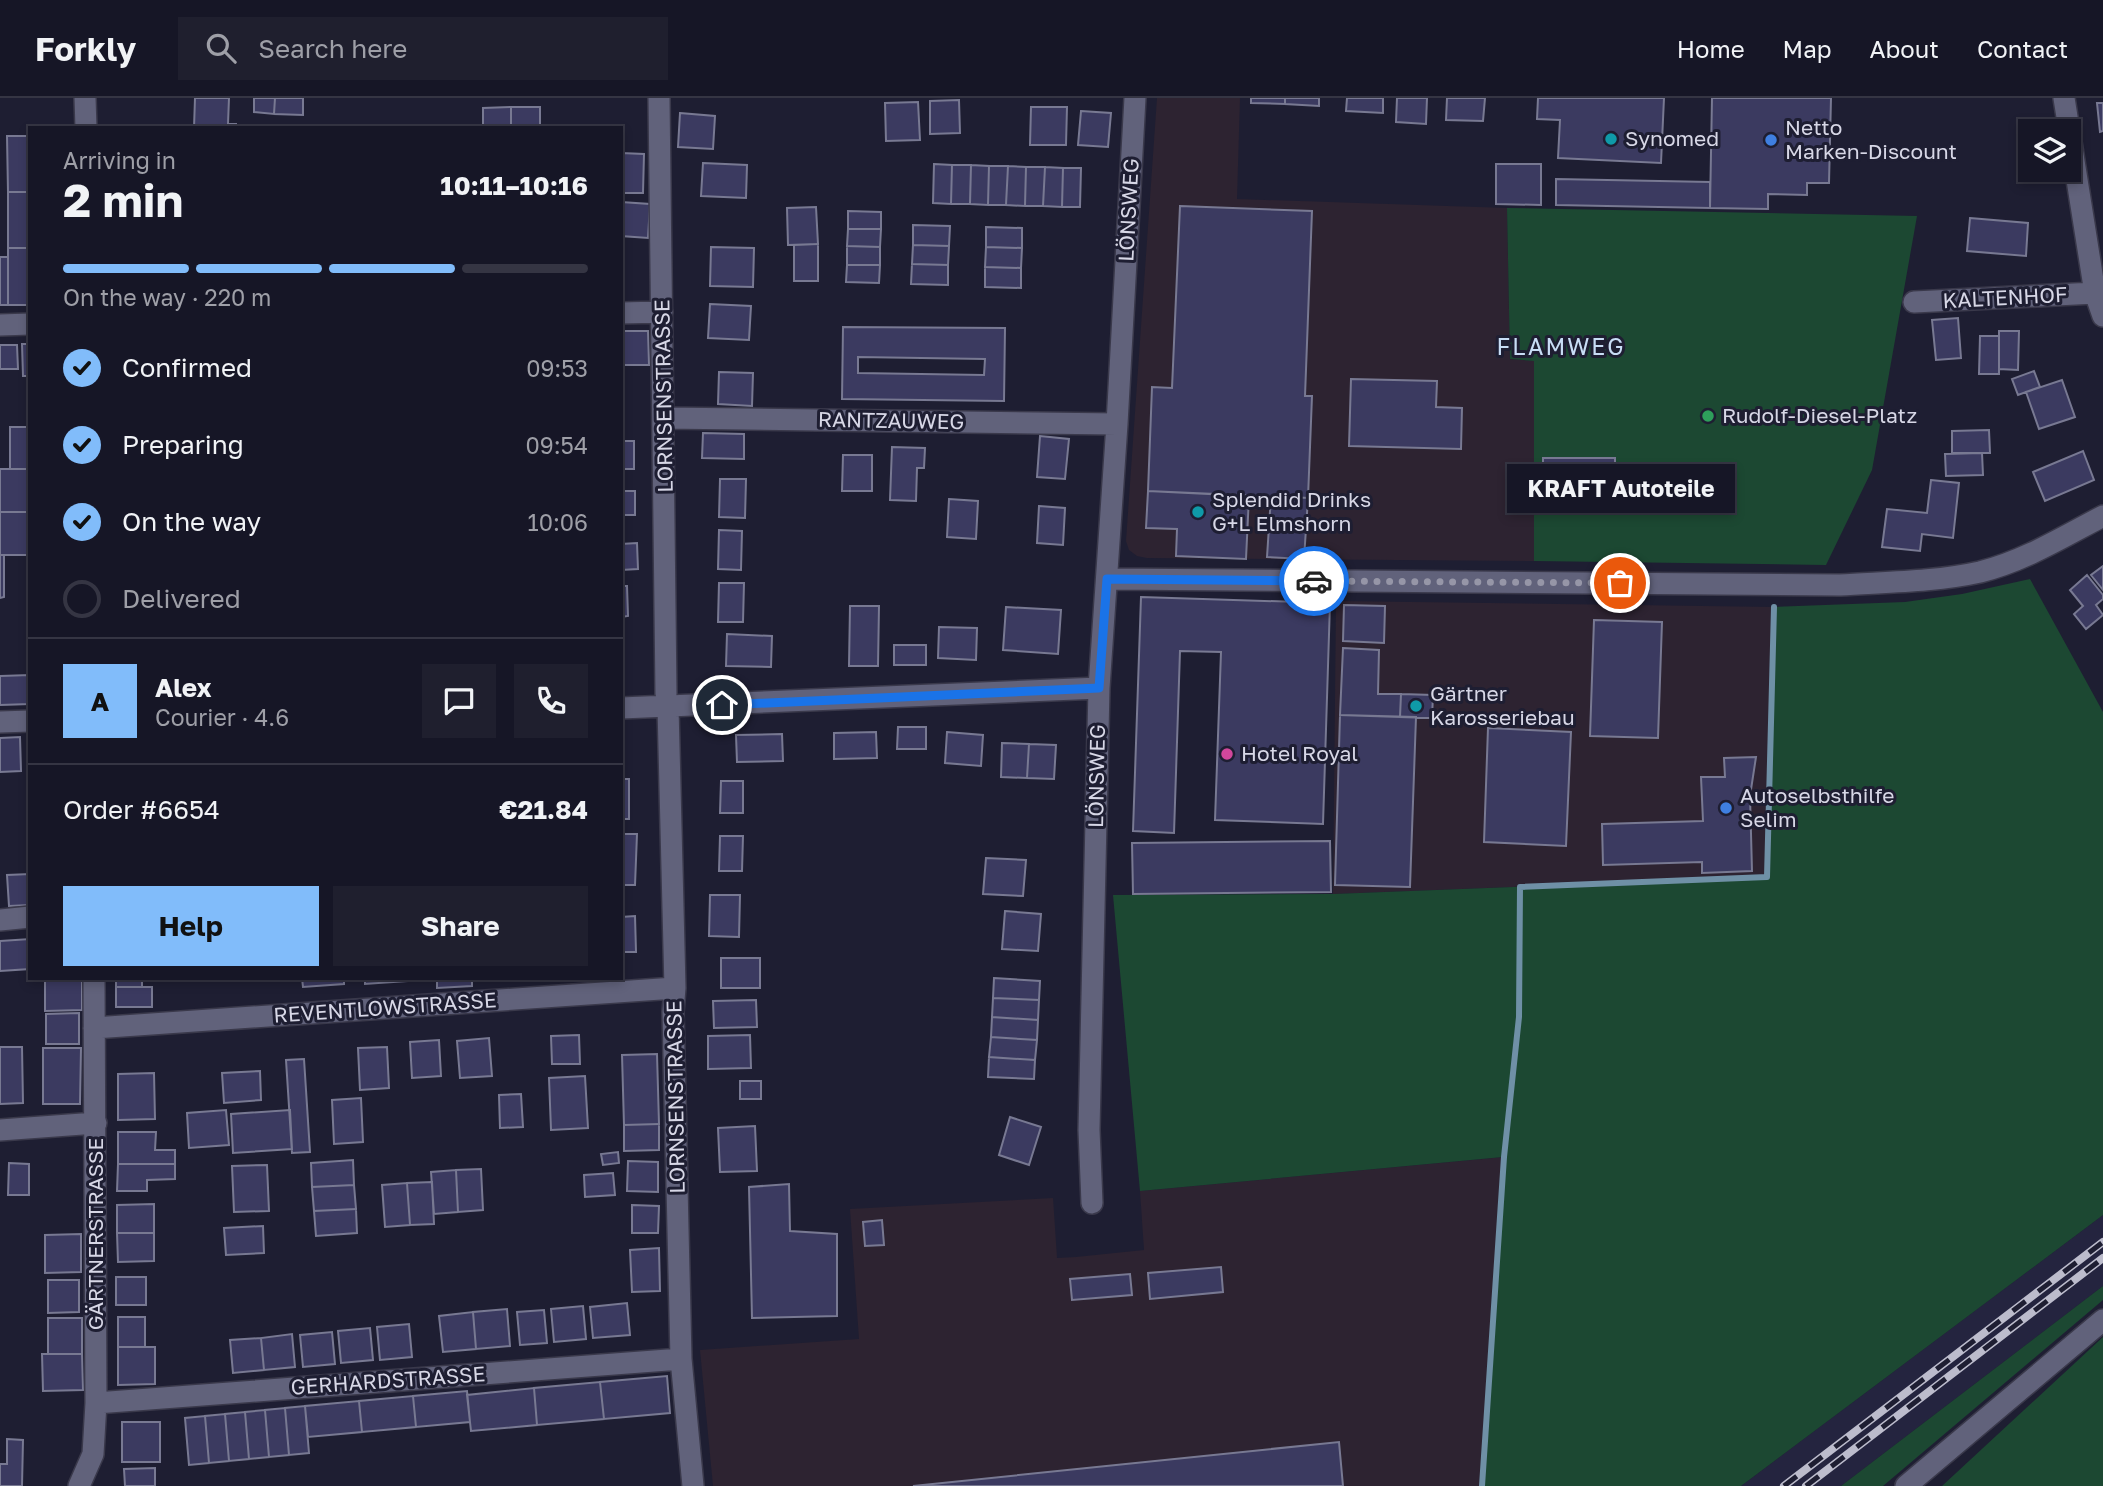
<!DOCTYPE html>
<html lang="en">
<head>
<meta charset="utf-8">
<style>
	:root { --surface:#161626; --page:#1f1f2e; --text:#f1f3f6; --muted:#9e9fa7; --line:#353543; --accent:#81bcfa }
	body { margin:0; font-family:"Golos Text",sans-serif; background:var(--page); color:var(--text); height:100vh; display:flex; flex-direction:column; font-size:26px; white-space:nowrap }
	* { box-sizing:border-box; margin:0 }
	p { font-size:23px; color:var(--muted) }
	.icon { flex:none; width:38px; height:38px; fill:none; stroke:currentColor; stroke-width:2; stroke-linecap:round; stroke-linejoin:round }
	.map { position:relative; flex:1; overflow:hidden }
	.drawer { position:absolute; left:28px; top:28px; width:595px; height:854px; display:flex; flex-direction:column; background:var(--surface); border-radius:0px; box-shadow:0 4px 10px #0003,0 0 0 2px var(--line) }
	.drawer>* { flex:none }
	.controls { position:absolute; left:2018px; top:21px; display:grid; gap:14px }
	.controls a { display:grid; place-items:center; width:63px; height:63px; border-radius:0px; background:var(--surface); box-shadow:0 4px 10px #0003,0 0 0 2px var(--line); font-size:35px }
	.pin { position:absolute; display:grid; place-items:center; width:60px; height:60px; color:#fff; margin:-30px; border:4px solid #fff; border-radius:50%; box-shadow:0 2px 7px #0007 }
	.courier { position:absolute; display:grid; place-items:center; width:70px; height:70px; margin:-35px; border:5px solid #1a73e8; border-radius:50%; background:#fff; color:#222; box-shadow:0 2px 9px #0007 }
	.bubble { position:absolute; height:49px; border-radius:0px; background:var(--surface); box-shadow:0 4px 10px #0003,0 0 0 2px var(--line); font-size:23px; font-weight:700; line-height:49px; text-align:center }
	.head em { font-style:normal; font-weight:700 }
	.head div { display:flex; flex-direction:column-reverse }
	.head { display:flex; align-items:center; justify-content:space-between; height:119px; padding:0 35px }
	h1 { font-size:46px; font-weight:700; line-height:52px }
	.bar { display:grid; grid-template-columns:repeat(4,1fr); gap:10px 7px; align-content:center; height:84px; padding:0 35px }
	.bar i { height:9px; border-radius:5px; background:var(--line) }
	.bar .on { background:var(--accent) }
	.bar p { grid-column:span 4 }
	.line { display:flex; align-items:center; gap:18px; padding:0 35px; border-top:2px solid var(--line) }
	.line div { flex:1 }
	.round { display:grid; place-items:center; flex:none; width:74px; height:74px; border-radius:0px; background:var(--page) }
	ol { padding:0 35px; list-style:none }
	li { display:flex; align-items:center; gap:21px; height:77px }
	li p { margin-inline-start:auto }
	li .icon { padding:7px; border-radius:50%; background:var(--accent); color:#111; stroke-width:4 }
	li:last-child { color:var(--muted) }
	li i { width:38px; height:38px; border:4px solid var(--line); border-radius:50% }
	.cta { display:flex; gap:14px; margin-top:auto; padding:14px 35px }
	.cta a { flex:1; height:80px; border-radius:0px; background:var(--accent); color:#111; font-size:28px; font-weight:700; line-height:80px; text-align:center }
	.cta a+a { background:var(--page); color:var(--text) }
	header { display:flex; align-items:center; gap:42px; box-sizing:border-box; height:98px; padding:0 35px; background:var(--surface); border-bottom:2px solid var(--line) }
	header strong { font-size:33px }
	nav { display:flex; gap:38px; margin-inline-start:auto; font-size:24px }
	.search { width:490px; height:63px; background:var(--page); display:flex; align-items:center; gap:18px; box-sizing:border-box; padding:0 24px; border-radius:0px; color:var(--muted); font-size:26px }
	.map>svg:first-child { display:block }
	.industrial { fill:#2d2331 }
	.built { fill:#24243f }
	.green { fill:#1c4832 }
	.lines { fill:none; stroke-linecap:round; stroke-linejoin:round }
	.stream { stroke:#6f90a6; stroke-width:6 }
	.building { fill:#3b3a60; stroke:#787992; stroke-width:2; fill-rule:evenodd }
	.minor-casing { stroke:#3a394b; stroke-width:24 }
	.minor { stroke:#61627b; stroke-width:21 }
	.rail-casing { stroke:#bcbccc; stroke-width:8 }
	.rail { stroke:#1e1e32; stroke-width:5; stroke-dasharray:16; stroke-linecap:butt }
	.done { stroke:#9696a7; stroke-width:7; stroke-dasharray:0 12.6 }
	.route { stroke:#1a73e8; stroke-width:9 }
	.culture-dot { fill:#0f9aa8; stroke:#1e1e32; stroke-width:2.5 }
	.shop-dot { fill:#3f7fe0; stroke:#1e1e32; stroke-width:2.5 }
	.leisure-dot { fill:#2e9e5b; stroke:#1e1e32; stroke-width:2.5 }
	.hotel-dot { fill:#d1479c; stroke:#1e1e32; stroke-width:2.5 }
	.labels { text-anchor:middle; stroke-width:6; stroke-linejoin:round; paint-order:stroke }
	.poi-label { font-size:21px; fill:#d7d7e6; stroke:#1e1e32; text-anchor:start }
	.street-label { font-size:21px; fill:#d7d7e6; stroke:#1e1e32 }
	.neighbourhood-label { font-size:23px; letter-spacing:2px; fill:#c8ddf5; stroke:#1e1e32 }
</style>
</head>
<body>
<header>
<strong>Forkly</strong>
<div class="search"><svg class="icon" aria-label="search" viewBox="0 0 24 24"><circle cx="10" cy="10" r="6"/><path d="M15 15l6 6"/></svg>Search here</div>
<nav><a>Home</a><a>Map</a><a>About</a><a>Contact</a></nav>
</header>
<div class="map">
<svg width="2103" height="1388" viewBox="0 0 2103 1388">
	<rect width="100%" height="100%" fill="#1e1e32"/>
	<path class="industrial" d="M1157,0H1240L1237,101L1507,110L1510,261L1534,263V463L1147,460L1137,458L1129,452L1126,443Z
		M1336,503L1774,509L1767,779L1333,796Z
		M1504,1059L1482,1388H713L700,1252L859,1241L850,1111L1053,1100L1057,1160L1076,1159L1144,1152L1140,1093Z"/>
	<path class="built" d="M2103,1117V1188L1841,1388H1741Z"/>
	<path class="green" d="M1507,110L1917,118L1872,372L1826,467L1534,463V263L1510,261Z
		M2030,481L2103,614V1117L1741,1388H1482L1503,1059L1140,1093L1113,797L1333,796L1766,779L1774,509L1905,504L1962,496Z
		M2103,1188V1202L1883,1388H1841Z
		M2103,1239V1388H1942Z"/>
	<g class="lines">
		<path class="stream" d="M1482,1388L1504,1059L1519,919L1520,789L1767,779L1774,509"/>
	</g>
	<path class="building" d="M195,0H229L228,26H236V30H194Z
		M254,0H275L274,16L254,14Z
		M275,0H303V17L274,16Z
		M1251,0H1285V6L1251,5Z
		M1285,0H1319V8L1285,6Z
		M1347,0H1383V15L1346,13Z
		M1397,0H1427L1426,26L1396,24Z
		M1447,0H1485L1483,23L1446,22Z
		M1538,0H1664L1661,65L1558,60L1560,22L1537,21Z
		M1712,0H1831L1829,85H1807V97L1768,96V111L1710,110Z
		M959,2L960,35L930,36V3Z
		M918,4L920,42L886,43L885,5Z
		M2097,5H2103V33L2100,34Z
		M511,9V30H483V10Z
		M511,9H540V30H511Z
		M1031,9H1067L1066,47H1030Z
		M1081,13L1111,15L1108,49L1078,47Z
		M680,15L715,18L713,51L678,49Z
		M7,38H30V94H8Z
		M621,55L644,56L643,95H621Z
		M703,65L747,67L746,100L701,98Z
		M934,66L952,67L951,106L933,105Z
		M1496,66H1541V107L1496,106Z
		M952,67H971L970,106H951Z
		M971,67L989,68L988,107L970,106Z
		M989,68H1008L1006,107H988Z
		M1008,68L1026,69L1025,108L1006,107Z
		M1026,69H1045L1043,108H1025Z
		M1045,69L1063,70L1062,109L1043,108Z
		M1063,70H1081L1080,109H1062Z
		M1556,81L1710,84V110L1556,107Z
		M8,94H30V150H8Z
		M621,104L650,106L648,140L621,138Z
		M1180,108L1312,113L1305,298H1312L1308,400L1148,393L1152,289L1172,290Z
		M816,109L818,146L788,147L787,110Z
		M848,113L881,114V131H848Z
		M1970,120L2028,125L2026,158L1967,153Z
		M913,127L950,128L949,148L913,147Z
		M986,129L1022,130V150L986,149Z
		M848,131H881L880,149L847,148Z
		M818,146V183H794V147Z
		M913,147L949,148L948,167L912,166Z
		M847,148L880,149V167H847Z
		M711,149L754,150L753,189L710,188Z
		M986,149L1022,150L1021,170L985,169Z
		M8,150H30V207H8Z
		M0,159H8V207H0Z
		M912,166L948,167V187L911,186Z
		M847,167H880L879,185L846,184Z
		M985,169L1021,170V190L985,189Z
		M710,206L751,208L749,242L708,240Z
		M1958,220L1961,260L1936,262L1932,222Z
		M843,229L1005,230L1004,303L842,301ZM858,259L985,261L984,277L858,275Z
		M621,233H648L649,267H621Z
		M1999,233H2019L2018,272L1999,271Z
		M1980,238H1999V276H1979Z
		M22,246H30V278H23Z
		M0,247H17L18,271H0Z
		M2034,273L2040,289L2018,297L2012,281Z
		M719,274L753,275L752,308L718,306Z
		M1351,281L1437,283L1436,309L1462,310L1461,351L1349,348Z
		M2062,282L2075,319L2039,331L2026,294Z
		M10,329H30V371H10Z
		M1989,332L1990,355H1952V333Z
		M703,335L744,336V361L702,360Z
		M1040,338L1069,341L1065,381L1037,379Z
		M621,343H634V371H621Z
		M892,349L925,350L924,370H917L916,403L890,402Z
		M2083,353L2094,382L2045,403L2033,374Z
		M1982,355L1983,377L1946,378L1945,356Z
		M843,357H872V393H842Z
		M1543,360H1615V391H1543Z
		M0,371H30V414H0Z
		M720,381H746L745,420L719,419Z
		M1931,382L1959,385L1953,440L1922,436L1920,453L1882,449L1887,411L1927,415Z
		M621,393H635V417H621Z
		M1148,393L1249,398L1246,461L1176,458L1177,431L1146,430Z
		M1271,398L1308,400L1304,461L1267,459Z
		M949,401L978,403L976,441L947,439Z
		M1039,408L1065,410L1063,447L1037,445Z
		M0,414H30V457H0Z
		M719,432L742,433L741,472L718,471Z
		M637,445L638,471L621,472V446Z
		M0,457H4V499L0,500Z
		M2103,468V492L2091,477Z
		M2087,477L2103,497V501L2096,507L2103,517L2086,531L2074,516L2083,508L2070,492Z
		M719,485H744L743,524H718Z
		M621,488H627L628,518L621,519Z
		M1141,499L1330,505L1323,726L1215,722L1221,554L1180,553L1174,735L1133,733Z
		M1344,507L1385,508L1384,545L1343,543Z
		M850,508H879L878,568H849Z
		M1006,509L1061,512L1058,556L1003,552Z
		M1594,522L1662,524L1658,640L1590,638Z
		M939,529L977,530L976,562L938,560Z
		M727,536L772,538L771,569L726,568Z
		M894,547H926V567H894Z
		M1343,550L1379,552L1378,596H1401L1400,619L1340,617Z
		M30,577V606L0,607V578Z
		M1401,596L1433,597L1432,620L1400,619Z
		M1340,617L1416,619L1410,789L1335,787Z
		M898,629H926V651H897Z
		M1488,630L1571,634L1566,748L1484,744Z
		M876,634L877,660L834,661V635Z
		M947,634L983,637L981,668L945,665Z
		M782,636L783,663L737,664L736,637Z
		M20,639L21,673L0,674V640Z
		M1002,645L1029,646L1027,680L1001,679Z
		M1029,646L1056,647L1054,681L1027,680Z
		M1756,659L1750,698L1752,773L1702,775V764L1603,767L1602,726L1703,723L1701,679H1725L1724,660Z
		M621,681H629V721H621Z
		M721,683H743V715H720Z
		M621,736H637L635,787H621Z
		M720,738H743L742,773H719Z
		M1330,743L1331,794L1133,796L1132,745Z
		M986,760L1026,762L1023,798L983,796Z
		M30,776V807L9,808L7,777Z
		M710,797H740L739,839L709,838Z
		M1005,813L1041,816L1038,853L1002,851Z
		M635,818L636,854H621V819Z
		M30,841V871L0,873V843Z
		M721,860H760V890H721Z
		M45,880H82V912L45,913Z
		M116,880H142V889H116Z
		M302,880H344V886L303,889Z
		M365,880H407V883L365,886Z
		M437,880H472V888L437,890Z
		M481,880H529L481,883Z
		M994,880L1040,883L1039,902L993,900Z
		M116,889H152V909H116Z
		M993,900L1039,902L1038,922L992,919Z
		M756,902L757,929L714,930L713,903Z
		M79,915V946H46V916Z
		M992,919L1038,922L1037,942L991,939Z
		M579,937L580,966H552L551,938Z
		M750,937L751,970L708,971V938Z
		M991,939L1037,942L1035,962L989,959Z
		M489,940L492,978L460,980L457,943Z
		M439,942L441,978L412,980L410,944Z
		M0,949H22L23,1005L0,1006Z
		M387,949L389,990L360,992L358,950Z
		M43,950H81L80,1006H43Z
		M657,956L659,1026L624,1027L622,957Z
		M989,959L1035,962L1034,981L988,979Z
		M304,961L310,1054L292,1055L286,962Z
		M260,973L261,1002L224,1005L222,975Z
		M154,975L155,1021L118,1022V976Z
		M585,978L588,1030L551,1032L549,980Z
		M740,983H761V1001H740Z
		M521,996L523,1029L500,1030L499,997Z
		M361,1000L363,1044L334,1046L332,1002Z
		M226,1012L229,1047L189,1050L187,1015Z
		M290,1012L292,1051L233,1055L231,1016Z
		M1010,1019L1041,1029L1029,1067L999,1057Z
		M659,1026V1052L624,1053V1027Z
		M755,1028L757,1073L720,1074L718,1030Z
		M118,1034H156L155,1052H175V1066H118Z
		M618,1054L619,1065L603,1067L601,1056Z
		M353,1062L354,1087L312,1089L311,1065Z
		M628,1063L658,1064V1094L627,1093Z
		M9,1065L29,1066V1097H8Z
		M118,1066H175V1081L147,1082V1093H117Z
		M267,1067L269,1113L234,1114L232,1068Z
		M481,1071L483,1112L458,1114L456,1072Z
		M456,1072L458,1114L434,1116L431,1074Z
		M613,1075L615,1097L585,1099L584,1077Z
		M432,1084L434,1126L410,1127L407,1085Z
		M407,1085L410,1127L385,1129L382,1087Z
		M789,1086L790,1133L837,1136V1218L752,1220L749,1089Z
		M354,1087L356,1111L314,1113L312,1089Z
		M154,1106V1135H117V1107Z
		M632,1107L659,1108L658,1135H632Z
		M356,1111L357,1135L316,1138L314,1113Z
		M882,1122L884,1147L865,1148L863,1124Z
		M263,1128L264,1155L226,1157L224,1130Z
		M117,1135H154V1163L118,1164Z
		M81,1136V1174L45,1175V1137Z
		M659,1150L660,1193L632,1194L630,1152Z
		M1221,1169L1223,1194L1150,1201L1148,1175Z
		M1130,1176L1132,1197L1072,1202L1070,1181Z
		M116,1179H146V1207H116Z
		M48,1182H79V1214L48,1215Z
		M627,1205L630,1237L593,1240L590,1209Z
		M583,1208L586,1241L554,1244L551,1211Z
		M507,1211L510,1248L476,1251L473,1214Z
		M544,1212L547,1245L520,1247L517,1214Z
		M473,1214L476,1251L443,1254L439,1218Z
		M118,1219H145V1249H118Z
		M48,1220H82V1256H48Z
		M409,1226L412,1259L380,1262L377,1229Z
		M370,1230L373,1262L341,1265L338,1233Z
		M332,1234L335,1266L303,1269L300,1237Z
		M292,1236L295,1269L264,1272L261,1240Z
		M261,1240L264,1272L233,1275L230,1242Z
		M118,1249H155V1286L118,1287Z
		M42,1256H82L83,1292L43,1293Z
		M667,1278L670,1315L604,1321L600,1284Z
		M600,1284L604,1321L537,1327L534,1290Z
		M534,1290L537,1327L471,1333L467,1297Z
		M467,1293L470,1324L416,1329L413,1298Z
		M413,1298L416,1329L362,1334L359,1303Z
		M359,1303L362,1334L308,1339L305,1308Z
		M305,1308L309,1355L289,1357L285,1310Z
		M285,1310L289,1357L269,1359L265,1312Z
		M265,1312L269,1359L249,1361L245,1314Z
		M245,1314L249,1361L229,1363L225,1316Z
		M225,1316L229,1363L209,1365L205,1318Z
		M205,1318L209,1365L189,1367L185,1320Z
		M122,1324H160V1364H122Z
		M7,1341L23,1342L22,1388H0V1366H7Z
		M1339,1344L1343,1388H913Z
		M155,1370V1388H125L124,1371Z"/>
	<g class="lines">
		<defs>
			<path id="minor" d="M85,0L86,30
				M659,0L666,596
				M2064,0L2095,195L2103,218
				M1914,204L2095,195
				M621,215L662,214
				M0,227L30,226
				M665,320L1117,326
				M1107,481L1840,487C1886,484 1935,484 1980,474C2024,463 2063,439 2103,418
				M668,609L675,890L673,914L681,1261L693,1388
				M621,610L1099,590
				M0,624L30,623
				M0,822L30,819
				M94,930L675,890
				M0,1032L96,1025
				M1092,1105L1089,1032L1099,590L1117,326L1135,0
				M96,1305L681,1261
				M79,1388L93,1356L96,1305L94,880
				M1906,1388L2103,1222"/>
		</defs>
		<use href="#minor" class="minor-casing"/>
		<use href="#minor" class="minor"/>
		<defs>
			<path id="rail" d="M1784,1388L2103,1144
				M1806,1388L2103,1160"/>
		</defs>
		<use href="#rail" class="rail-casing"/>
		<use href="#rail" class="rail"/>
	</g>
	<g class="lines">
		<path class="done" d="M1314,483L1620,485"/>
		<path class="route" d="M722,607L1099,590L1107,481L1314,483"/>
	</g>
	<g class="culture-dot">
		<circle cx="1611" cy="41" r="7"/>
		<circle cx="1198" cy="414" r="7"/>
		<circle cx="1416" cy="608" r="7"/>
	</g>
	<g class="shop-dot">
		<circle cx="1771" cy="42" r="7"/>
		<circle cx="1726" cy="710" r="7"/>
	</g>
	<circle class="leisure-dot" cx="1708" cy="318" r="7"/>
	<circle class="hotel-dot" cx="1227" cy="656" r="7"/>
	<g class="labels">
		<g class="poi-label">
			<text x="1785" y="37">Netto<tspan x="1785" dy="24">Marken-Discount</tspan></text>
			<text x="1625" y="48">Synomed</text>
			<text x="1722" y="325">Rudolf-Diesel-Platz</text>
			<text x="1212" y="409">Splendid Drinks<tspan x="1212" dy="24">G+L Elmshorn</tspan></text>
			<text x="1430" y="603">Gärtner<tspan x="1430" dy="24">Karosseriebau</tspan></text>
			<text x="1241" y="663">Hotel Royal</text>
			<text x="1740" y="705">Autoselbsthilfe<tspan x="1740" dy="24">Selim</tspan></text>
		</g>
		<g class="street-label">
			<text transform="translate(1129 112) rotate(-87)" y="7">LÖNSWEG</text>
			<text transform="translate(2005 200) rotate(-3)" y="7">KALTENHOF</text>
			<text transform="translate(664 298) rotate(-91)" y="7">LORNSENSTRASSE</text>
			<text transform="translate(891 323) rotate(1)" y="7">RANTZAUWEG</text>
			<text transform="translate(1097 678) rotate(-89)" y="7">LÖNSWEG</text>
			<text transform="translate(385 910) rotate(-4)" y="7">REVENTLOWSTRASSE</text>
			<text transform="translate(676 999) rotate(-91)" y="7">LORNSENSTRASSE</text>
			<text transform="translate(96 1136) rotate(-90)" y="7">GÄRTNERSTRASSE</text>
			<text transform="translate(388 1283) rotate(-4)" y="7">GERHARDSTRASSE</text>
		</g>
		<g class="neighbourhood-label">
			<text x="1561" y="257">FLAMWEG</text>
		</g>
	</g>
</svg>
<div class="controls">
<a><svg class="icon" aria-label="layers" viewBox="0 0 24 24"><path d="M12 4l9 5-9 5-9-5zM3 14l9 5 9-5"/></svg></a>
</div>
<div class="pin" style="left:1620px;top:485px;background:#ea580c"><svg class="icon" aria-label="bag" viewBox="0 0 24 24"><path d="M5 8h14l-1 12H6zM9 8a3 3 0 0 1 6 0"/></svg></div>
<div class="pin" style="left:722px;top:607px;background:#1f2937"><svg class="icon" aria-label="home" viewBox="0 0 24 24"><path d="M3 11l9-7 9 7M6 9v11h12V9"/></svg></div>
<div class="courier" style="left:1314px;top:483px"><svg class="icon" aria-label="car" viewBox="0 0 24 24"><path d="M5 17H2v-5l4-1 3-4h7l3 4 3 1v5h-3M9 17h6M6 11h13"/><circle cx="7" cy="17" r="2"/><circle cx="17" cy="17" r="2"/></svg></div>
<div class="bubble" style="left:1507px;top:366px;width:228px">KRAFT Autoteile</div>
<section class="drawer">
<div class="head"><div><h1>2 min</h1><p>Arriving in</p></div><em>10:11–10:16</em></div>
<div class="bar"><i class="on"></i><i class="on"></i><i class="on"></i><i></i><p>On the way · 220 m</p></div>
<ol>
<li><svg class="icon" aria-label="check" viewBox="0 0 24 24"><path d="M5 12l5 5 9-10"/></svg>Confirmed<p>09:53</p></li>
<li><svg class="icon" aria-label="check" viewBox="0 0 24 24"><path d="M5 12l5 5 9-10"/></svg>Preparing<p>09:54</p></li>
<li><svg class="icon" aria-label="check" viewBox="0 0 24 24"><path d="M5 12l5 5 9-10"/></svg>On the way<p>10:06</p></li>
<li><i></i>Delivered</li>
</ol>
<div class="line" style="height:126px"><b class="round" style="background:var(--accent);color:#111">A</b><div><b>Alex</b><p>Courier · 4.6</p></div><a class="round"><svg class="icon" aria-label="chat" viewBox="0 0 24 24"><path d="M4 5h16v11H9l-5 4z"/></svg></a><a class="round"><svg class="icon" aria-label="phone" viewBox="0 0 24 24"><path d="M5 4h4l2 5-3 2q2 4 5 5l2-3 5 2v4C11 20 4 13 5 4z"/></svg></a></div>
<div class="line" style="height:91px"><div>Order #6654</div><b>€21.84</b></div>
<div class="cta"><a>Help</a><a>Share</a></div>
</section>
</div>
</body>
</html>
